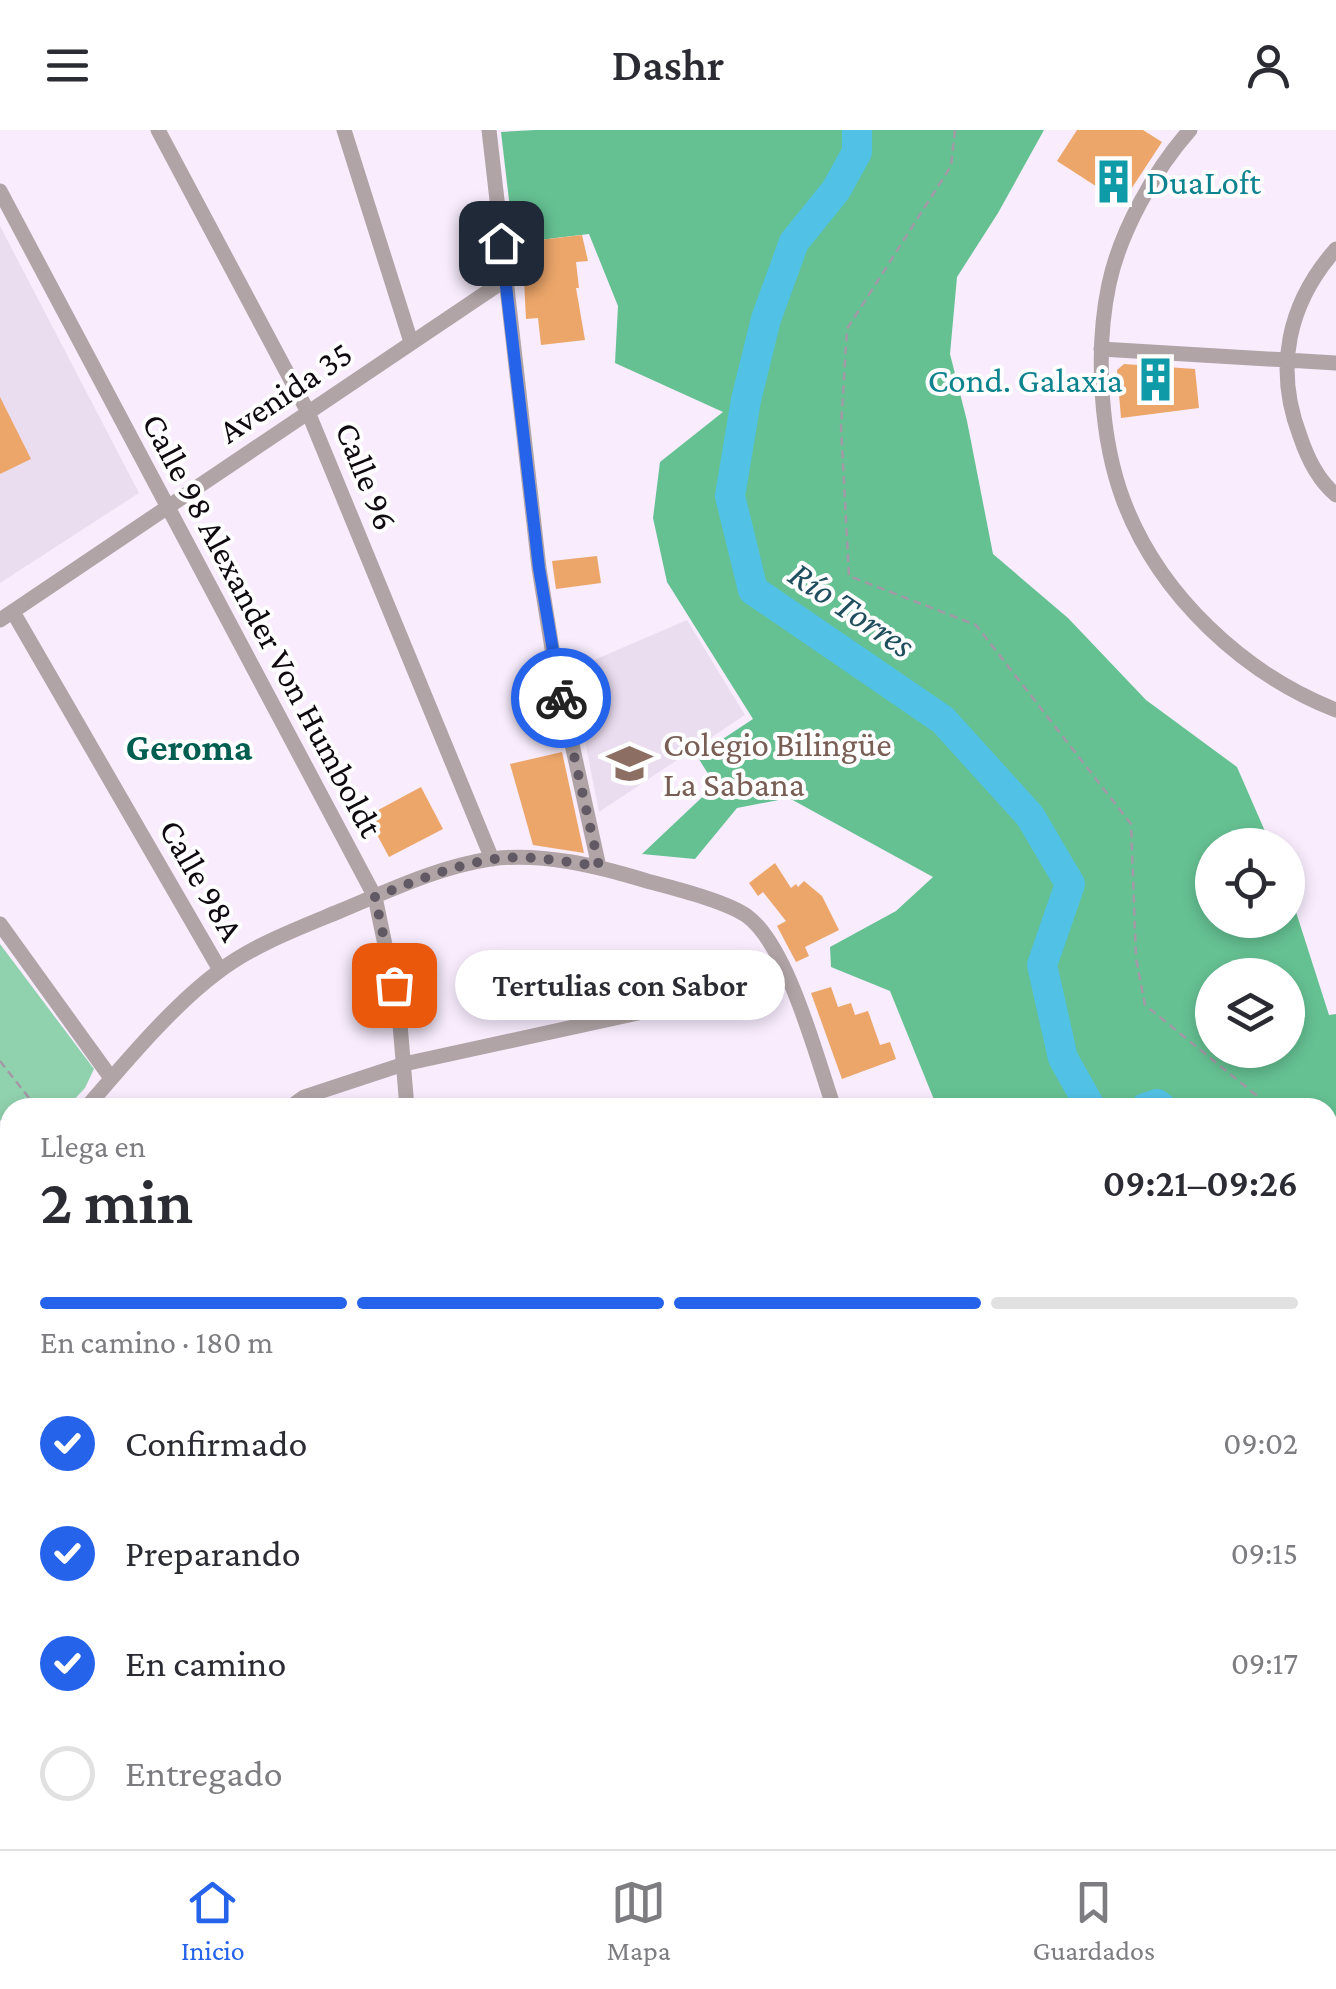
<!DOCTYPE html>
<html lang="es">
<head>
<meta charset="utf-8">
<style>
	:root { --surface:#fff; --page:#f7f7f7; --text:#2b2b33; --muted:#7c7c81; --line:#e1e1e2; --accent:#2563eb }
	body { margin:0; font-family:"Crimson Pro",serif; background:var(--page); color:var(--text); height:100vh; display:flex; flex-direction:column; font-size:38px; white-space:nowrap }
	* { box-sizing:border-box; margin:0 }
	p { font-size:32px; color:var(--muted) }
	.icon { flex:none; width:55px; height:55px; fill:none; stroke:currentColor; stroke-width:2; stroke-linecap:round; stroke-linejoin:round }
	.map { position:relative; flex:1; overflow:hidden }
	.sheet { position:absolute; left:0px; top:968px; width:1338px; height:752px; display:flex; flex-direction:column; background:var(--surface); border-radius:30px 30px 0 0; box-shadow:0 5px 15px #0003 }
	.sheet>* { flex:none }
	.tools { position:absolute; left:1195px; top:698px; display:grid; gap:20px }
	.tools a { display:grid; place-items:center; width:110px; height:110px; border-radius:50%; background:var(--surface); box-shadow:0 5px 15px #0003; font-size:50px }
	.pin { position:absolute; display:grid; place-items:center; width:85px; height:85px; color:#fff; margin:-42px; border-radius:20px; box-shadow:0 5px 15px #0006 }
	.courier { position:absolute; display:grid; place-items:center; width:100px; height:100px; margin:-50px; border:8px solid #2563eb; border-radius:50%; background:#fff; color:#222; box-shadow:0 2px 12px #0007 }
	.bubble { position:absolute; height:70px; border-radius:35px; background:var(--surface); box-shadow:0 5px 15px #0003; font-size:32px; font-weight:600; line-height:70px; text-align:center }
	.summary em { font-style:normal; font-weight:600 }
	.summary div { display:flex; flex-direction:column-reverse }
	.summary { display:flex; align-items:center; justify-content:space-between; height:170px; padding:0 40px }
	h1 { font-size:65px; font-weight:600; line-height:75px }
	.bar { display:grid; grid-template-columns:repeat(4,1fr); gap:15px 10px; align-content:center; height:120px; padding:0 40px }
	.bar i { height:12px; border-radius:8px; background:var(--line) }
	.bar .current { background:var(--accent) }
	.bar p { grid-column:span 4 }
	ol { padding:0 40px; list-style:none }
	li { display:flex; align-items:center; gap:30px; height:110px }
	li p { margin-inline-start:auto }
	li .icon { padding:10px; border-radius:50%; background:var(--accent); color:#fff; stroke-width:4 }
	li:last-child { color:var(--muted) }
	li i { width:55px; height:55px; border:5px solid var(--line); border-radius:50% }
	header { display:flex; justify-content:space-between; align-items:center; height:130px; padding:0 40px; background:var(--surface); font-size:45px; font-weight:600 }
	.tabs { display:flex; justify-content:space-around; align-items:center; height:140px; border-top:2px solid var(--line); background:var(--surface); font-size:28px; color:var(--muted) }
	.tabs a { display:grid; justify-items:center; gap:5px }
	.tabs .current { color:var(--accent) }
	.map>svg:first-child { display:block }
	.education { fill:#ebddf0 }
	.green { fill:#91d2ae }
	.forest { fill:#65c192; fill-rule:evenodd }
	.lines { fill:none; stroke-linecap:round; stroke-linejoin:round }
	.river { stroke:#52c1e6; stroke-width:30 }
	.building { fill:#eca66a }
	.path { stroke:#a399a6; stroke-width:2.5; stroke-dasharray:8 5; stroke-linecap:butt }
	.minor { stroke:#b0a4a6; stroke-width:15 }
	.major { stroke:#796468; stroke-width:20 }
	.done { stroke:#615963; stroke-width:10; stroke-dasharray:0 18 }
	.route { stroke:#2563eb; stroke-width:12 }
	.labels { text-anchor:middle; stroke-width:8; stroke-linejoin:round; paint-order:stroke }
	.culture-label { font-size:35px; fill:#0d838f; stroke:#fefefe; text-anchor:start }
	.street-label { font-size:35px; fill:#0f0a10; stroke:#fefefe }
	.education-label { font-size:35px; fill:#785e54; stroke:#fefefe; text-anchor:start }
	.water-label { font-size:38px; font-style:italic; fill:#1f4e5e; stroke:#fefefe }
	.neighbourhood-label { font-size:38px; font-weight:bold; fill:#005e51; stroke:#fefefe }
</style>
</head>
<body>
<header><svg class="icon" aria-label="menu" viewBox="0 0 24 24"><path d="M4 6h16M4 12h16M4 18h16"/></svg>Dashr<svg class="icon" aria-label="person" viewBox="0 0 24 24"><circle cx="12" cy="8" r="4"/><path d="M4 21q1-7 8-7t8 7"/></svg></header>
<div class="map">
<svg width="1336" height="1719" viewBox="0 0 1336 1719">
	<rect width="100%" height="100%" fill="#f8ecfd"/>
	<path class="education" d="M0,96L139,363L0,453Z
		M687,490L745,585L599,682L571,540Z"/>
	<path class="green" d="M0,814L94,939L85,958L67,977L10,978V997L0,990Z
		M1138,1710H1199L1214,1719H1133Z"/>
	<path class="forest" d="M535,0H1044L998,83L957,147L950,224L967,291L993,424L1068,488L1146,570L1237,637L1271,715H1212V790H1288V757L1329,885L1336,884V1192L1328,1188V978L937,977L890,861L831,837L830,817L896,781L933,747L789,668L737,678L695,729L642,724L715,655L697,626L753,589L667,452L653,388L660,332L723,282L615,233L618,176L589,104L514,113L501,2ZM1212,845H1288V920H1212Z"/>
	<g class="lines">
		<path class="river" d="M857,0V22L836,60L794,112L766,189L746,270L730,366L753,460L943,590L1030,686L1070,754L1042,835L1063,928L1091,978
			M1145,978L1157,974L1162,978
			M1328,1100L1336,1107"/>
	</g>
	<path class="building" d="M1077,0H1143L1162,12L1122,73L1057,31Z
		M582,105L588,131L576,132L579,158H576L585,210L541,215L538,188L526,189L522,112Z
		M1124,234L1195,239L1199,278L1121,288L1117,240Z
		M0,267L31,329L0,344Z
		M597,426L601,453L556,459L552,431Z
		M562,622L584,723L533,715L510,634Z
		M421,657L443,699L389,727L367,686Z
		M775,733L791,758L796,754L798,757L804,751L822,766L839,800L805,817L809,826L796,832L777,796L786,791L763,762L758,766L749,753Z
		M831,857L838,877L851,873L855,885L868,881L880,915L890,912L896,929L842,949L811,863Z"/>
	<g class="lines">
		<path class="path" d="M955,0L951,36L847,199L841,297L849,446L976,495L1131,694L1136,828L1145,875L1272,978
			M0,931L37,978
			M1328,1021L1336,1026
			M1152,1710L1154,1719"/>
		<path class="minor" d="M158,0L308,282L492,729
			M344,0L411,212
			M489,0L539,438L555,537L599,737
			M1190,0C1155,39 1120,102 1109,154C1095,220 1100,309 1124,372C1160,466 1244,544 1336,580
			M0,61L375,767L399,882L407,978
			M1336,119C1288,173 1274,238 1300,306C1307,327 1319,351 1336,365
			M1101,219L1336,233
			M13,482L220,840
			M0,490L505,150
			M0,794L111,948
			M86,978C124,934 172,876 218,842C253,815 299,798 340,781C388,761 438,737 490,729C542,722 598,736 647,751C673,758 726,771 747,786C788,816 817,929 834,978
			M289,978L304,967L404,934L789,850
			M0,1011L10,1017
			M0,1071L10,1061
			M1328,1337L1336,1343
			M391,1710L462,1719
			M11,1719L12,1710
			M163,1719L164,1710
			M320,1719L321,1710
			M592,1719L605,1710
			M1121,1719L1126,1710"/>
		<path class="major" d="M0,1275L10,1276
			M0,1305L10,1306
			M1217,1710L1231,1719
			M1285,1710L1300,1719"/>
	</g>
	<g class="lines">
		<path class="done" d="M394,855L375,767C412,752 449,737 488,730C524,723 564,732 599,736L561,568"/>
		<path class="route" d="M501,113L539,438L561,568"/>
	</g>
	<defs>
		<symbol id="building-bare" viewBox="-9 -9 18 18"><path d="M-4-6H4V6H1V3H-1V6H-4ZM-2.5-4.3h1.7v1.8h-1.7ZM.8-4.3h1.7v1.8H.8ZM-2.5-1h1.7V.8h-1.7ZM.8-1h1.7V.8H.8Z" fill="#0f9aa8" stroke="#fefefe" stroke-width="2.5" paint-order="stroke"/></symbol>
		<symbol id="school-bare" viewBox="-9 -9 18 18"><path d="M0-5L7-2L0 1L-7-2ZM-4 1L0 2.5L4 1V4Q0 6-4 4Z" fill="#8d6e63" stroke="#fefefe" stroke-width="2.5" paint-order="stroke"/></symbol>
	</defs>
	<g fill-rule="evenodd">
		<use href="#building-bare" x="1082" y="20" width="63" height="63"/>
		<use href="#building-bare" x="1124" y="218" width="63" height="63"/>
		<use href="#school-bare" x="598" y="602" width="63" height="63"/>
	</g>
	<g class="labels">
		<g class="culture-label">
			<text x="1146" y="64">DuaLoft</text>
			<text x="1123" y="262" text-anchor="end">Cond. Galaxia</text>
		</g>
		<g class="street-label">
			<text transform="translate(285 262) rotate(-34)" y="12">Avenida 35</text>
			<text transform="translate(367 346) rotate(68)" y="12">Calle 96</text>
			<text transform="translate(263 495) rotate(62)" y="12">Calle 98 Alexander Von Humboldt</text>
			<text transform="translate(202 750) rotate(60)" y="12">Calle 98A</text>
		</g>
		<g class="education-label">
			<text x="663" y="626">Colegio Bilingüe<tspan x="663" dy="40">La Sabana</tspan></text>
		</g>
		<g class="water-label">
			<text transform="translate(852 479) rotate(34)" y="13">Río Torres</text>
		</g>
		<g class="neighbourhood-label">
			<text x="189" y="630">Geroma</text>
		</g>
	</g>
</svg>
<div class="tools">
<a><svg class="icon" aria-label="locate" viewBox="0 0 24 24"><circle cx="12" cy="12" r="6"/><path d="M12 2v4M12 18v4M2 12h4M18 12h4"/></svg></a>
<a><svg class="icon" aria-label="layers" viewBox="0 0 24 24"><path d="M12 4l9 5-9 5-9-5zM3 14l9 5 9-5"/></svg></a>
</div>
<div class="pin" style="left:394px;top:855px;background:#ea580c"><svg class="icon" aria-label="bag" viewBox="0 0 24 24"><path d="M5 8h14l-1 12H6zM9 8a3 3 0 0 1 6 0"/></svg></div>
<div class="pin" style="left:501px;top:113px;background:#1f2937"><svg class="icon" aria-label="home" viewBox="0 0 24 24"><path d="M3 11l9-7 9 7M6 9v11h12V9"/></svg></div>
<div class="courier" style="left:561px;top:568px"><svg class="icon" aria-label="bike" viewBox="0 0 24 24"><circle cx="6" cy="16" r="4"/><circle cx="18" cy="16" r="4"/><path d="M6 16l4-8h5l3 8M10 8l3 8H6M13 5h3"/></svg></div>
<div class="bubble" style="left:455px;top:820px;width:330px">Tertulias con Sabor</div>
<section class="sheet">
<div class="summary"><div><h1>2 min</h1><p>Llega en</p></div><em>09:21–09:26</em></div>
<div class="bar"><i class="current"></i><i class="current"></i><i class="current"></i><i></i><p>En camino · 180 m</p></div>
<ol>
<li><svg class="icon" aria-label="check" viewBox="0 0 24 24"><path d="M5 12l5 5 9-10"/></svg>Confirmado<p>09:02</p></li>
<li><svg class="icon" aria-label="check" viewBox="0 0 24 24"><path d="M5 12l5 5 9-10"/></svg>Preparando<p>09:15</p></li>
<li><svg class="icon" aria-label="check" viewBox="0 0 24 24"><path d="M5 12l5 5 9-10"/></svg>En camino<p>09:17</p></li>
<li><i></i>Entregado</li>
</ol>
</section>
</div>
<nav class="tabs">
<a class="current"><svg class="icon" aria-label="home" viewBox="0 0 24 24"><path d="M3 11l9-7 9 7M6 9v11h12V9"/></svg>Inicio</a>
<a><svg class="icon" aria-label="map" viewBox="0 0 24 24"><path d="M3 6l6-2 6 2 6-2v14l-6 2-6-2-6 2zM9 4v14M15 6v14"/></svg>Mapa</a>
<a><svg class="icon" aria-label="saved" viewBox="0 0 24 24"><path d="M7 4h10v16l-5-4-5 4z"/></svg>Guardados</a>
</nav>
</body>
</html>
